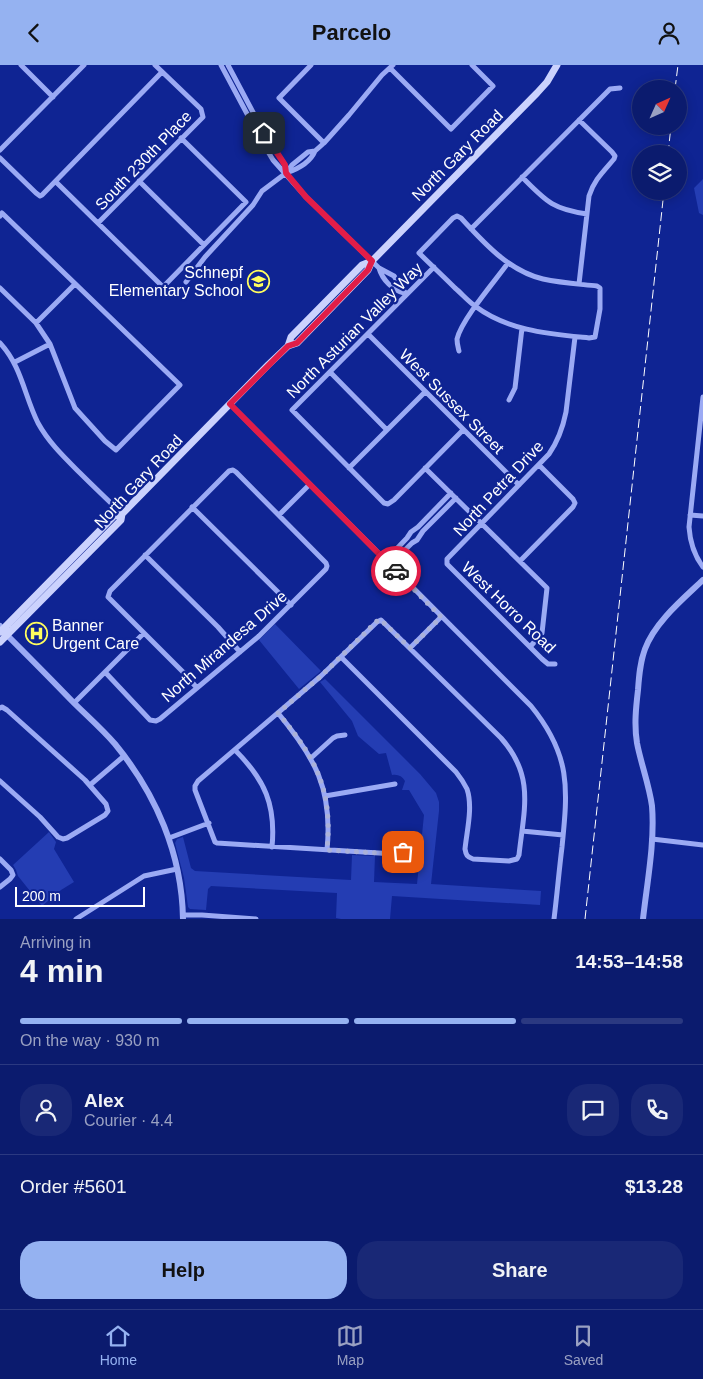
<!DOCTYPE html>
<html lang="en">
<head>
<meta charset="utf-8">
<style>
	:root { --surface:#0b1b6e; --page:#192876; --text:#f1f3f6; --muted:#9aa1c2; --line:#2b3981; --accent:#95b2f1 }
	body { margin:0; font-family:Helvetica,sans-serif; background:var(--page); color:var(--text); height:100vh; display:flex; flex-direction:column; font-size:19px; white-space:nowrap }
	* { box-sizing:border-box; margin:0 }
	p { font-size:16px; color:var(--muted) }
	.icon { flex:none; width:28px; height:28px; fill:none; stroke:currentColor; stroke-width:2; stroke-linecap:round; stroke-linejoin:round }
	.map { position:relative; height:854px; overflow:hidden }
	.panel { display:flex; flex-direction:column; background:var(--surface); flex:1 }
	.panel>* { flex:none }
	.needle { width:32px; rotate:45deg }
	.tools { position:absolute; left:632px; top:15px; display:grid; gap:10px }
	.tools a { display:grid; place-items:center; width:55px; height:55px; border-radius:50%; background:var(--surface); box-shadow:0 2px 12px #0003,0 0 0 1px var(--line); font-size:25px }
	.scale { position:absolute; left:15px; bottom:12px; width:130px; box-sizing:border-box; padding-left:5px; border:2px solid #fff; border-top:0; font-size:14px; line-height:18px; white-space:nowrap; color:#fff; -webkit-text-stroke:4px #0f2493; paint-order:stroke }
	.pin { position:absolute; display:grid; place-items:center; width:42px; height:42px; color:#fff; margin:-21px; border-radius:10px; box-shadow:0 2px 8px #0006 }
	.courier { position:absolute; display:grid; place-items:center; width:50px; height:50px; margin:-25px; border:4px solid #e11d48; border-radius:50%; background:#fff; color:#222; box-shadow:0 1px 6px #0007 }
	.overview em { font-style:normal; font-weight:800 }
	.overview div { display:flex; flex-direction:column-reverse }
	.overview { display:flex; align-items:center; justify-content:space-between; height:85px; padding:0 20px }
	h1 { font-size:32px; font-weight:800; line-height:38px }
	.bar { display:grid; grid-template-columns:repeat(4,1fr); gap:8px 5px; align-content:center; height:60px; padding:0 20px }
	.bar i { height:6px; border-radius:4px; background:var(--line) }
	.bar .active { background:var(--accent) }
	.bar p { grid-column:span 4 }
	.line { display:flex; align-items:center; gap:12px; padding:0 20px; border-top:1px solid var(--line) }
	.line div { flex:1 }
	.round { display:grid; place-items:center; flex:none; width:52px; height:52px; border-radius:20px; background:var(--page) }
	.cta { display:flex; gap:10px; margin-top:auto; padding:10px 20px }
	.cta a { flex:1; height:58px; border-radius:20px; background:var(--accent); color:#111; font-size:20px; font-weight:800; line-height:58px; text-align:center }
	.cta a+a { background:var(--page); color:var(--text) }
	header { display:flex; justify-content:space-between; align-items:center; height:65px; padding:0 20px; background:var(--accent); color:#111; font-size:22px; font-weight:800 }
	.menu { display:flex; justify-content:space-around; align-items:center; height:70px; border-top:1px solid var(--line); background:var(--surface); font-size:14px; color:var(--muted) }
	.menu a { display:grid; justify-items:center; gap:2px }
	.menu .active { color:var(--accent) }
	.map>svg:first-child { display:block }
	.green { fill:#243db3 }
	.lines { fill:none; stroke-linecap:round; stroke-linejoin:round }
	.minor { stroke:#9baaf4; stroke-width:5 }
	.tertiary { stroke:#9baaf4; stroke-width:6 }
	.secondary { stroke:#cbd2fd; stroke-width:7 }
	.rail { stroke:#fff; stroke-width:1; stroke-dasharray:9 4; stroke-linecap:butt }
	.done { stroke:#abb2d9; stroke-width:5; stroke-dasharray:0 9 }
	.route { stroke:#e11d48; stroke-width:6 }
	.labels { text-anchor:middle; stroke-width:4.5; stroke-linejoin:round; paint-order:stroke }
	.street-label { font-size:16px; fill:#fff; stroke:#0f2493 }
	.poi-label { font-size:16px; fill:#fff; stroke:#0f2493; text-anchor:end }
</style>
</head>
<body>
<header><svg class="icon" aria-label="back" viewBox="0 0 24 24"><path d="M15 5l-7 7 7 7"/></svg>Parcelo<svg class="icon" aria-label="person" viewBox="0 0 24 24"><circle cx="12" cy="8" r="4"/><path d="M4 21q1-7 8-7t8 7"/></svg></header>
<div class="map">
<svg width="703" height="854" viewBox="0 0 703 854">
	<rect width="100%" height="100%" fill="#0f2493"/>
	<path class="green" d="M703,114V150L699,148L694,123Z
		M275,559L321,606L299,624L259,575Z
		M325,614L420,709L436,728L439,737V746L431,819L541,826L540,840L392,831L390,854H341L336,853L337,828L211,821L208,824L206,845L190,844L188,842L184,813L175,778L177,774L183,772L191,803L195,806L351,815L352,790L375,791L374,817L417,819L424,750L409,725H402L405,716C402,711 398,709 392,710L386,688L379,689L358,671L352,656L320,617Z
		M49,767L56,777L54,784L74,817L61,825L42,841L18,811L16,805L13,800Z"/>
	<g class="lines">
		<path class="minor" d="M21,0L53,32
			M221,0L261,75L273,95L306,132L379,203L394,211L406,229
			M228,0L264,68L285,100L286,108
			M311,0L279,33L324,78
			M390,3L451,64L493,21L472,0
			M579,55L612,87L615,91L614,94C603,107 594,115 589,131L579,219
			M0,85L84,0
			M0,93L36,128L40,131L42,130L162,7
			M286,108C298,104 310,98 315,86
			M522,112C546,136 552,144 587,149
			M139,116L204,180
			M56,117L159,218L163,222L246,137L181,73
			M0,151L2,148L180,320L116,385L105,376L75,343L50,279L36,258L0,223
			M457,151L461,153C484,178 509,206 543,214C561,218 579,219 597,221L600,223V244L595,272L589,273C550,269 508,266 475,241C468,236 462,229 455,223C443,211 431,200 419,188L453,153Z
			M98,158L203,52L201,44L155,0
			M471,164L610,24L620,23
			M434,202L292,345L384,438L388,439L394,435L463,365
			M379,203C382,214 393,226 404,228
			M186,217L205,192L253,140L262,126L286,108L292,100L308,87L315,86L324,78L349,50L382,10L393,0
			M36,258L75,219
			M368,269L519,420
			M0,278C22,302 24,330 38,358C49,378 65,393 80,408C94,422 108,435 122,449
			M459,286C458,282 457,279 457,274C462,254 495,216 508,198
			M15,297L50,279
			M330,307L387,365
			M703,332L689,462C690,477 694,490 703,502
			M509,335L515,323L522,263
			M230,339L531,641C571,690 568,723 562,782C559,806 557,830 554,854
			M349,403L425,327
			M425,403L547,523L542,568L530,582
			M192,442L291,540
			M279,450L309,420
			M690,450L703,451
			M145,490L218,562L240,587
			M385,496L407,473L411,467L418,462L451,428
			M520,496L573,442L575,438L573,434L539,400
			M390,500L412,478L417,475L423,466L456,433
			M410,583L441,552
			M341,592L456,707C460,712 464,718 467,724C473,742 467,765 465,784C466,790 467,792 473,794L509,796L517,794L519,790C524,744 535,711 501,673L381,555L377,557L321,611L198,716L195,721V725L215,777L217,778L395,789L407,784
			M555,599H548L542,594L447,499V494L549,389C558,376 563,362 566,347L575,272
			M105,607L150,655L156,656L160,654L259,571L326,504L327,501L326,498L236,407L233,405L229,406L110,526L108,532L183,607L197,623
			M74,638L144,568
			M0,643L2,642L7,645L85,715L106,739L108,746L105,750L67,773L63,774L58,772L40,752L0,716
			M278,648C315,693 333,724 327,785
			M235,685C265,715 276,740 272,782
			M311,693L333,673L337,671L345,670
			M90,720L124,691
			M325,731L395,719
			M522,766L563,770
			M169,773L209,758
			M652,774L703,780
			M0,794L11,805L13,810L10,814L0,822
			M183,850H202L256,854
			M76,854L144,811L177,804"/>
		<path class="tertiary" d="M0,561L2,565C25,588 49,612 72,636C86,650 102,664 115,679C156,729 182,789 183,854
			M643,854C647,818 655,777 652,741C649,719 641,699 637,678C634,660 636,642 638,625C639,611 640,597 645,584C655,557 683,534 703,515"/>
		<path class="secondary" d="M288,281L291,272L362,200L372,196L537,28L547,17L557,0
			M0,567L114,451L122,449
			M0,577L121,455L122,449L268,300L288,281L297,278L368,205L372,196"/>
		<path class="rail" d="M675,24L678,0
			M668,89L671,61
			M585,854L664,126"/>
	</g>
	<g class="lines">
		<path class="done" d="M396,506L441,552L410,583L381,555L377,556L321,611L278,648C316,693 333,725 327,785L396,789L403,787"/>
		<path class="route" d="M264,68L285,100L286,108L306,132L372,196L368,205L297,278L288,281L230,339L396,506"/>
	</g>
	<defs>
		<symbol id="school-ring" viewBox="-11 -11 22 22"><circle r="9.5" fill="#0f2493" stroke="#fffd5e" stroke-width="1.5"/><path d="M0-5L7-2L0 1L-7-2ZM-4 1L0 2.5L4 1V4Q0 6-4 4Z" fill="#fffd5e"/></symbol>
		<symbol id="hospital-ring" viewBox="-11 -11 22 22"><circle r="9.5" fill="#0f2493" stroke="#fffd5e" stroke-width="1.5"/><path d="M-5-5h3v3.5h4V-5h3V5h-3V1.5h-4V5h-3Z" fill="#fffd5e"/></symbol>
	</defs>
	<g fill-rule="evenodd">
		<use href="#school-ring" x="246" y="204" width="25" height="25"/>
		<use href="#hospital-ring" x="24" y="556" width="25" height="25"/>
	</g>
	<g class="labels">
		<g class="street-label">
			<text transform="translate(457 90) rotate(-45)" y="6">North Gary Road</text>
			<text transform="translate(143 95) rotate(-46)" y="6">South 230th Place</text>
			<text transform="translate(354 265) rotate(-45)" y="6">North Asturian Valley Way</text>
			<text transform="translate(452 336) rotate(45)" y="6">West Sussex Street</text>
			<text transform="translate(138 416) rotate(-47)" y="6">North Gary Road</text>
			<text transform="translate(498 423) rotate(-47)" y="6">North Petra Drive</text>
			<text transform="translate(509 542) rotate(44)" y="6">West Horro Road</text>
			<text transform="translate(224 581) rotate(-41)" y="6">North Mirandesa Drive</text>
		</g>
		<g class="poi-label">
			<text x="243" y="213">Schnepf<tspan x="243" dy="18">Elementary School</tspan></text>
			<text x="52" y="566" text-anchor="start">Banner<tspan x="52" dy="18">Urgent Care</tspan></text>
		</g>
	</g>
</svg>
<div class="tools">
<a><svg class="needle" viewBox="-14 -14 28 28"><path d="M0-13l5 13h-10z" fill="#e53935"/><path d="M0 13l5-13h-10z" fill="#9aa1c2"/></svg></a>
<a><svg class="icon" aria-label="layers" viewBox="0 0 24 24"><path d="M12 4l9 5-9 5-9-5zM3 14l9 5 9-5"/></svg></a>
</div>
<div class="scale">200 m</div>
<div class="pin" style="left:403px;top:787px;background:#ea580c"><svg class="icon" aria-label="bag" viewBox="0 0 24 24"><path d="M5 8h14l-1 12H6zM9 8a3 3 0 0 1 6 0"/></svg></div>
<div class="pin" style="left:264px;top:68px;background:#1f2937"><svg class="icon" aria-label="home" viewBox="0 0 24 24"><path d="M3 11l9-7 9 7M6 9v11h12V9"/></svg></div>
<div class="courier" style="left:396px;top:506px"><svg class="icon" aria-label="car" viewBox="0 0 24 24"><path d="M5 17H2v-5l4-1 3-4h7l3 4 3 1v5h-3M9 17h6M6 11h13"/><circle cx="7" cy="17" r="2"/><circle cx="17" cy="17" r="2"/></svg></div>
</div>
<section class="panel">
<div class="overview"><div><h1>4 min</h1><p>Arriving in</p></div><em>14:53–14:58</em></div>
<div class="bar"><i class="active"></i><i class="active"></i><i class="active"></i><i></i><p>On the way · 930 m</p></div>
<div class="line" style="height:90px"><a class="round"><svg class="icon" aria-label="person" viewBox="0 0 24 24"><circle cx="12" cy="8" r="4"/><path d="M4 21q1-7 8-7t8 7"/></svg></a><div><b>Alex</b><p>Courier · 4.4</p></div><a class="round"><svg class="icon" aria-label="chat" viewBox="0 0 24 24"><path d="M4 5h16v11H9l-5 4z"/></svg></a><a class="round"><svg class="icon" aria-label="phone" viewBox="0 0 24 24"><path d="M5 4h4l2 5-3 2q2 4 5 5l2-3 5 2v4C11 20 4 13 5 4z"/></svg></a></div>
<div class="line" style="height:65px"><div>Order #5601</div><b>$13.28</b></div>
<div class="cta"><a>Help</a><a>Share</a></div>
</section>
<nav class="menu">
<a class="active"><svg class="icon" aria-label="home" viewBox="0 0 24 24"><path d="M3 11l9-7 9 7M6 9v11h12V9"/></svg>Home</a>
<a><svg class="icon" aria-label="map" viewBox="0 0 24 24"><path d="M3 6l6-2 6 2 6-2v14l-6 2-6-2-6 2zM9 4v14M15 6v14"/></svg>Map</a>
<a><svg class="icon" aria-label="saved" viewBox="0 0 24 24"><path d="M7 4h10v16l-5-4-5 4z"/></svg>Saved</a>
</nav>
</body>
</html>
